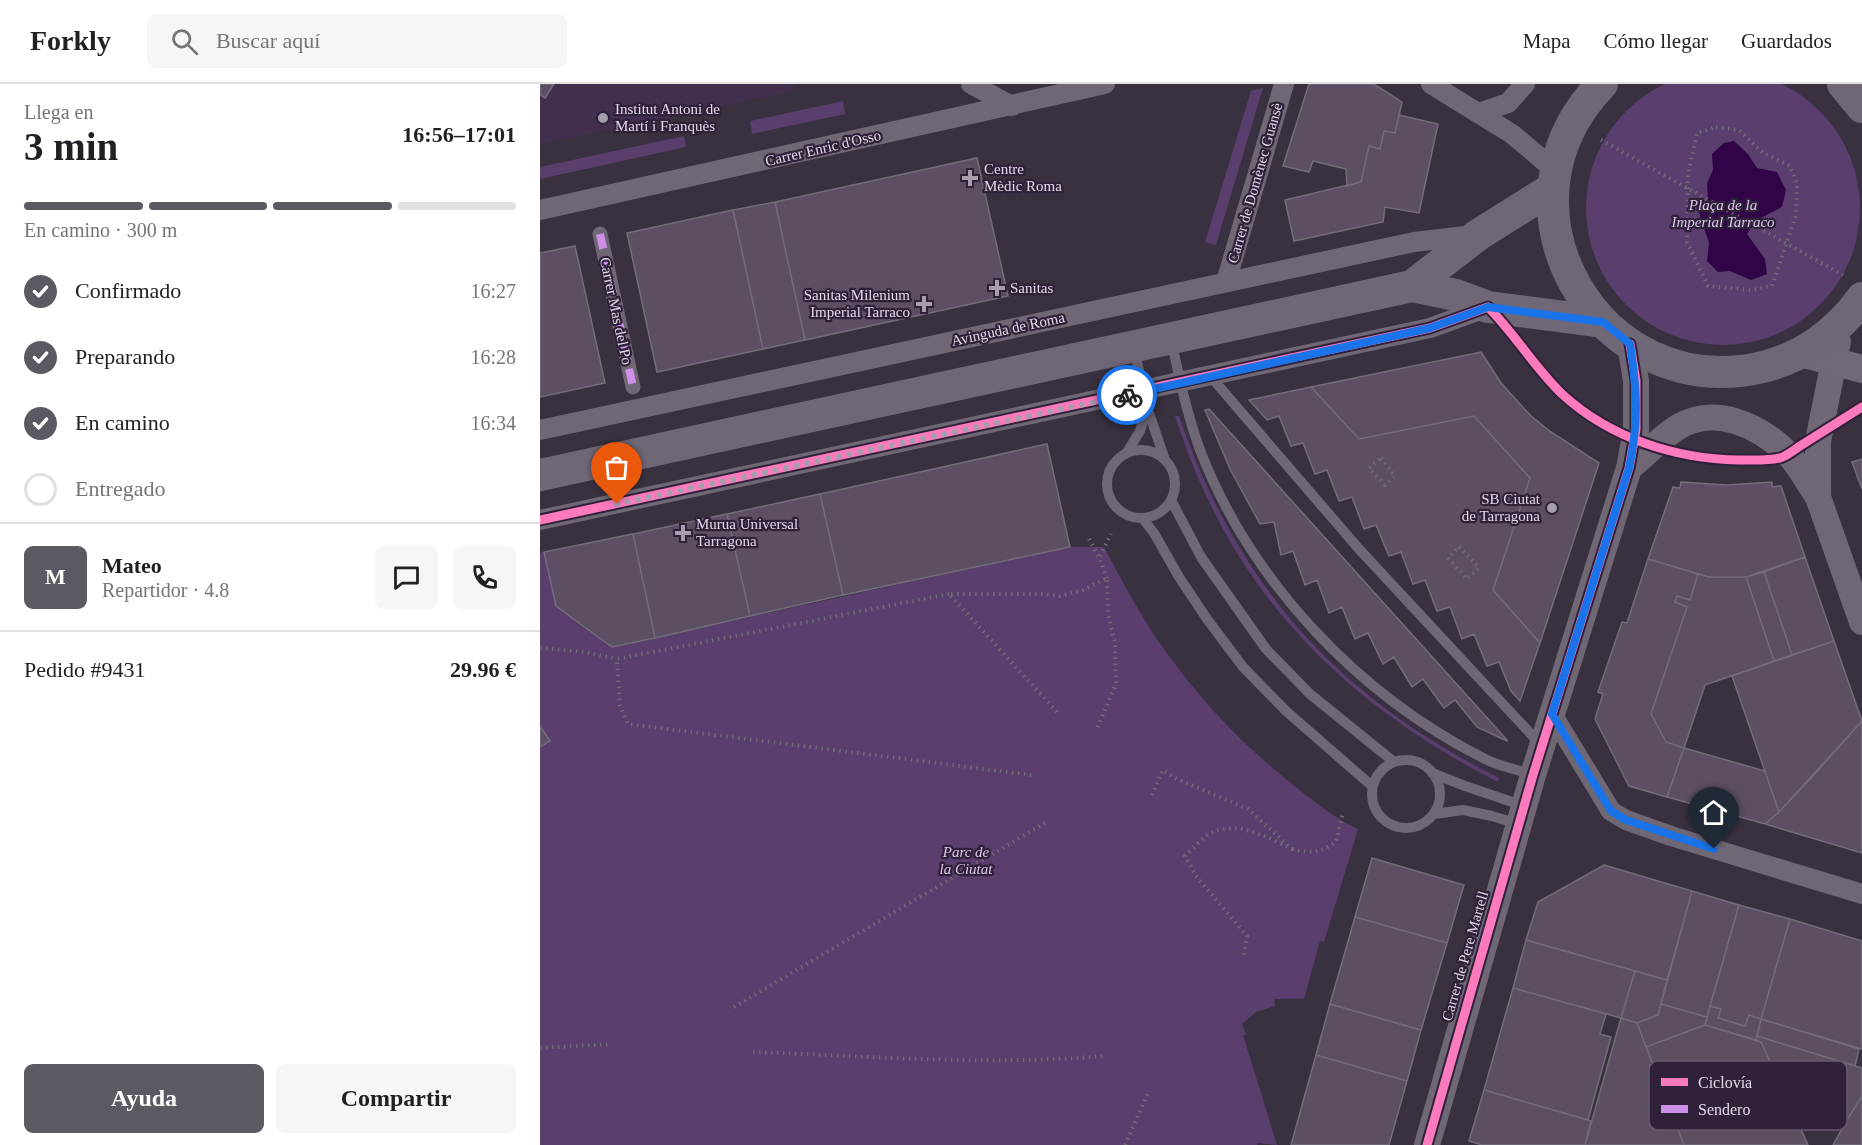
<!DOCTYPE html>
<html lang="es">
<head>
<meta charset="utf-8">
<style>
	:root { --surface:#fff; --page:#f6f6f6; --text:#202124; --muted:#757577; --line:#e0e0e0; --accent:#5c5962 }
	body { margin:0; font-family:"Times New Roman",serif; background:var(--page); color:var(--text); height:100vh; display:flex; flex-direction:column; font-size:22px; white-space:nowrap }
	* { box-sizing:border-box; margin:0 }
	p { font-size:20px; color:var(--muted) }
	.icon { flex:none; width:33px; height:33px; fill:none; stroke:currentColor; stroke-width:2; stroke-linecap:round; stroke-linejoin:round }
	.map { position:relative; flex:1; overflow:hidden }
	.details { display:flex; flex-direction:column; background:var(--surface); width:540px }
	.details>* { flex:none }
	.pin { position:absolute; display:grid; place-items:center; width:51px; height:51px; color:#fff; margin:-62px -26px; border-radius:50% 50% 50% 0; rotate:-45deg; box-shadow:0 0 6px #0007 }
	.pin .icon { rotate:45deg }
	.courier { position:absolute; display:grid; place-items:center; width:60px; height:60px; margin:-30px; border:4px solid #1a73e8; border-radius:50%; background:#fff; color:#222; box-shadow:0 2px 8px #0007 }
	.headline em { font-style:normal; font-weight:700 }
	.headline div { display:flex; flex-direction:column-reverse }
	.headline { display:flex; align-items:center; justify-content:space-between; height:102px; padding:0 24px }
	h1 { font-size:39px; font-weight:700; line-height:45px }
	.bar { display:grid; grid-template-columns:repeat(4,1fr); gap:9px 6px; align-content:center; height:72px; padding:0 24px }
	.bar i { height:8px; border-radius:4px; background:var(--line) }
	.bar .active { background:var(--accent) }
	.bar p { grid-column:span 4 }
	.line { display:flex; align-items:center; gap:15px; padding:0 24px; border-top:2px solid var(--line) }
	.line div { flex:1 }
	.round { display:grid; place-items:center; flex:none; width:63px; height:63px; border-radius:9px; background:var(--page) }
	ol { padding:0 24px; list-style:none }
	li { display:flex; align-items:center; gap:18px; height:66px }
	li p { margin-inline-start:auto }
	li .icon { padding:6px; border-radius:50%; background:var(--accent); color:#fff; stroke-width:4 }
	li:last-child { color:var(--muted) }
	li i { width:33px; height:33px; border:3px solid var(--line); border-radius:50% }
	.button { display:flex; gap:12px; margin-top:auto; padding:12px 24px }
	.button a { flex:1; height:69px; border-radius:9px; background:var(--accent); color:#fff; font-size:24px; font-weight:700; line-height:69px; text-align:center }
	.button a+a { background:var(--page); color:var(--text) }
	header { display:flex; align-items:center; gap:36px; box-sizing:border-box; height:84px; padding:0 30px; background:var(--surface); border-bottom:2px solid var(--line) }
	header strong { font-size:28px }
	nav { display:flex; gap:33px; margin-inline-start:auto; font-size:21px }
	.search { width:420px; height:54px; background:var(--page); display:flex; align-items:center; gap:15px; box-sizing:border-box; padding:0 21px; border-radius:9px; color:var(--muted); font-size:22px }
	main { display:flex; flex:1; min-height:0 }
	.map>svg:first-child { display:block }
	.built { fill:#412f4d }
	.green { fill:#5a3e6e }
	.water { fill:#310447 }
	.building { fill:#5c4f64; stroke:#736c79; stroke-width:1.5 }
	.lines { fill:none; stroke-linecap:round; stroke-linejoin:round }
	.path { stroke:#716b75; stroke-width:4; stroke-dasharray:1.5 4.5; stroke-linecap:butt }
	.service { stroke:#6f6774; stroke-width:10 }
	.pedestrian { stroke:#6f6774; stroke-width:15 }
	.minor { stroke:#6f6774; stroke-width:20 }
	.tertiary { stroke:#6f6774; stroke-width:26 }
	.secondary { stroke:#716977; stroke-width:28 }
	.primary { stroke:#706776; stroke-width:32 }
	.quiet { stroke:#ce8fe9; stroke-width:8; stroke-dasharray:15 8; stroke-linecap:butt }
	.cycleway-casing { stroke:#30213b; stroke-width:13 }
	.cycleway { stroke:#fd7abc; stroke-width:9 }
	.done { stroke:#a69ead; stroke-width:6; stroke-dasharray:0 10.8 }
	.route { stroke:#1a73e8; stroke-width:8 }
	.poi-dot { fill:#a69ead; stroke:#30213b; stroke-width:2 }
	.labels { text-anchor:middle; stroke-width:4.5; stroke-linejoin:round; paint-order:stroke }
	.poi-label { font-size:15px; fill:#e1d8e8; stroke:#30213b; text-anchor:start }
	.street-label { font-size:15px; fill:#e1d8e8; stroke:#30213b }
	.park-label { font-size:15px; font-style:italic; fill:#dfc7f1; stroke:#30213b }
	.key { fill:#30213b; stroke:#65586f; stroke-width:1.5 }
	.key-label { font-size:16px; fill:#e1d8e8 }
</style>
</head>
<body>
<header>
<strong>Forkly</strong>
<div class="search"><svg class="icon" aria-label="search" viewBox="0 0 24 24"><circle cx="10" cy="10" r="6"/><path d="M15 15l6 6"/></svg>Buscar aquí</div>
<nav><a>Mapa</a><a>Cómo llegar</a><a>Guardados</a></nav>
</header>
<main>
<section class="details">
<div class="headline"><div><h1>3 min</h1><p>Llega en</p></div><em>16:56–17:01</em></div>
<div class="bar"><i class="active"></i><i class="active"></i><i class="active"></i><i></i><p>En camino · 300 m</p></div>
<ol>
<li><svg class="icon" aria-label="check" viewBox="0 0 24 24"><path d="M5 12l5 5 9-10"/></svg>Confirmado<p>16:27</p></li>
<li><svg class="icon" aria-label="check" viewBox="0 0 24 24"><path d="M5 12l5 5 9-10"/></svg>Preparando<p>16:28</p></li>
<li><svg class="icon" aria-label="check" viewBox="0 0 24 24"><path d="M5 12l5 5 9-10"/></svg>En camino<p>16:34</p></li>
<li><i></i>Entregado</li>
</ol>
<div class="line" style="height:108px"><b class="round" style="background:var(--accent);color:#fff">M</b><div><b>Mateo</b><p>Repartidor · 4.8</p></div><a class="round"><svg class="icon" aria-label="chat" viewBox="0 0 24 24"><path d="M4 5h16v11H9l-5 4z"/></svg></a><a class="round"><svg class="icon" aria-label="phone" viewBox="0 0 24 24"><path d="M5 4h4l2 5-3 2q2 4 5 5l2-3 5 2v4C11 20 4 13 5 4z"/></svg></a></div>
<div class="line" style="height:78px"><div>Pedido #9431</div><b>29.96 €</b></div>
<div class="button"><a>Ayuda</a><a>Compartir</a></div>
</section>
<div class="map">
<svg width="1322" height="1061" viewBox="0 0 1322 1061">
	<rect width="100%" height="100%" fill="#39313f"/>
	<path class="built" d="M0,0H257L254,7L0,60Z"/>
	<path class="green" d="M1046 124a137 137 0 1 1 274 0a137 137 0 1 1-274 0Z
		M723,4L676,161L665,158L711,7Z
		M303,17L305,30L212,50L210,37Z
		M144,52L146,63L0,95V83Z
		M635,332H639C698,503 798,613 959,694L958,698C829,632 726,542 665,409C653,384 644,358 635,332Z
		M530,463H564C585,503 607,544 635,580C669,626 712,669 757,704C777,719 795,735 818,745L784,858L780,857L764,915H734L735,922L716,928L702,940L706,951H703L737,1061L718,1059L717,1061H0V469L4,468L16,522L72,563Z"/>
	<path class="water" d="M1194,57L1208,70L1217,84L1237,88L1246,106L1242,123L1217,136L1207,150L1225,175L1227,190L1211,196L1190,187L1178,188L1167,177L1169,159L1159,129L1168,117L1167,99L1173,86L1172,70L1184,59Z"/>
	<path class="building" d="M0,0H14L5,14L0,11Z
		M769,0H834L862,18L855,49L844,47L840,65L829,62L821,98L807,102L806,85L773,77L769,88L743,82Z
		M859,31L898,40L879,129L845,123L843,138L754,157L745,116L821,98L829,62L840,65L844,47L855,49Z
		M437,74L468,212L265,256L235,118Z
		M235,118L265,256L223,265L193,126Z
		M193,126L223,265L117,288L87,149Z
		M35,162L65,299L0,313V169Z
		M941,268L961,299L991,332L1011,348L1059,379L1000,559L953,506L990,394L934,332L819,355L771,303Z
		M771,303L819,355L934,332L990,394L953,506L1000,559L980,617L971,607L959,578L947,582L934,550L922,555L910,523L897,527L885,496L873,500L861,468L849,472L836,441L824,445L812,413L799,417L787,386L775,390L763,359L751,362L739,332L727,336L709,316Z
		M669,325L967,656V657L937,643L915,616L904,624L883,595L872,603L854,573L843,580L828,549L815,555L802,523L789,529L777,496L765,501L753,467L741,471L734,438L720,440L690,385L665,326Z
		M507,360L530,463L303,511L280,410Z
		M1322,375V405L1312,378Z
		M1141,398L1186,401L1232,398V403L1241,402L1265,473L1206,493H1169L1108,475L1133,403L1140,404Z
		M280,410L303,511L210,532L187,430Z
		M187,430L210,532L115,554L93,450Z
		M93,450L115,554L72,563L16,522L4,468Z
		M1265,473L1294,557L1252,571L1224,488Z
		M1108,475L1158,490L1150,516L1137,512L1135,518L1147,523L1111,630L1126,658L1144,664L1127,713L1089,702L1055,635L1063,610L1058,608L1082,538L1087,539Z
		M1224,488L1252,571L1234,577L1206,493Z
		M1158,490L1169,493H1206L1234,577L1165,601L1144,664L1126,658L1111,630L1147,523L1135,518L1137,512L1150,516Z
		M1294,557L1322,637L1239,728L1192,592Z
		M1322,637V769L1225,740L1239,728L1272,693Z
		M0,642L10,657L0,663Z
		M1144,664L1225,687L1239,728L1225,740L1127,713Z
		M832,774L924,801L907,859L815,833Z
		M1064,781L1152,807L1127,896L986,856L998,818Z
		M1152,807L1199,821L1167,933L1121,920Z
		M1199,821L1250,835L1221,935L1209,931L1205,942L1178,934L1181,925L1170,922Z
		M815,833L907,859L881,946L790,920Z
		M1250,835L1322,857V965L1221,935Z
		M986,856L1095,887L1081,934L973,904Z
		M1095,887L1127,896L1118,931L1097,939L1081,934Z
		M973,904L1066,930L1060,950L1071,953L1048,1036L944,1006Z
		M790,920L881,946L867,997L776,971Z
		M1121,920L1167,933L1165,941L1106,963L1097,939L1118,931Z
		M1170,922L1181,925L1178,934L1205,942L1209,931L1221,935L1216,956L1165,941Z
		M1081,934L1097,939L1144,1061H1045Z
		M1221,935L1319,965L1315,982L1217,952Z
		M1165,941L1221,958L1268,1061H1144L1106,963Z
		M1217,952L1322,984V1012L1307,1036L1249,1019L1221,958L1216,956Z
		M776,971L867,997L849,1061H751Z
		M944,1006L1051,1037L1045,1061H942L929,1057Z
		M1322,1012V1061H1293L1307,1036Z"/>
	<g class="lines">
		<path class="path" d="M1176,43L1199,46L1223,69L1250,82L1257,99L1256,131L1232,202L1212,206L1168,202L1147,158L1148,90L1157,49Z
			M1061,56L1303,191
			M841,374L855,392L845,401L829,384Z
			M549,455L559,473L567,494
			M919,463L939,484L927,495L908,474Z
			M560,472L571,450
			M409,510L77,575L80,621L88,640L492,691
			M0,564L45,568L77,575
			M517,628L409,510H502L520,512L543,506L567,494L568,529L575,559L576,600L556,647
			M612,711L623,686L635,694L708,725L752,765C726,753 693,733 666,752C659,757 652,766 645,772L656,792L707,852L703,874
			M752,765C772,770 779,769 796,758L803,729
			M194,923L505,739
			M0,964L72,960
			M213,968C329,972 447,982 562,972
			M585,1061L608,1009"/>
		<path class="service" d="M631,255C639,293 647,330 660,366C711,498 818,611 945,675C959,682 977,686 992,690
			M594,264L607,323L625,376
			M671,293L819,465L1002,662
			M567 400a34 34 0 1 1 68 0a34 34 0 1 1-68 0Z
			M586,370L600,347L607,323
			M631,416L661,473L726,565L770,610L854,678
			M603,435L614,449L639,493L667,535L703,583L746,627L832,702
			M832 710a34 34 0 1 1 68 0a34 34 0 1 1-68 0Z
			M892,689L925,702L984,722
			M894,730L923,726L952,732L978,740"/>
		<path class="pedestrian" d="M60,150L93,303"/>
		<path class="minor" d="M431,0L472,22
			M891,0L972,50L1016,87
			M939,29L968,19L985,0
			M0,126L565,0
			M686,198L744,0
			M0,346L874,158L934,151
			M0,436L890,244L948,223
			M1012,630L1071,727L1086,736L1131,752L1322,810"/>
		<path class="tertiary" d="M1298,257L1278,357V413L1322,538
			M1089,384C1105,371 1121,354 1138,343C1175,321 1218,341 1246,368C1259,380 1268,399 1278,413
			M887,1061L993,691L1089,384L1096,346V297L1090,260"/>
		<path class="secondary" d="M1260,269L1322,285"/>
		<path class="primary" d="M1062,0C943,122 1058,322 1223,283C1263,273 1298,248 1322,214
			M1303,0L1322,23
			M872,202L938,151L1013,104
			M0,391L872,202L916,211L948,223L1063,238"/>
		<path class="quiet" d="M60,150L93,303"/>
		<defs>
			<path id="cycleway" d="M0,436L890,244L948,223C975,250 994,283 1022,310C1070,354 1135,375 1199,376C1212,376 1227,377 1240,374C1247,372 1254,366 1260,362C1281,349 1301,336 1322,323
				M887,1061L993,691L1089,384L1096,346V297L1090,260"/>
		</defs>
		<use href="#cycleway" class="cycleway-casing"/>
		<use href="#cycleway" class="cycleway"/>
	</g>
	<g class="lines">
		<path class="done" d="M77,420L587,311"/>
		<path class="route" d="M587,311L890,244L948,223L1063,238L1090,260C1097,306 1099,338 1089,384L1012,630L1071,727L1086,736L1174,765"/>
	</g>
	<g class="poi-dot">
		<circle cx="63" cy="34" r="6"/>
		<path d="M427 85h6v6h6v6h-6v6h-6v-6h-6v-6h6z"/>
		<path d="M454 195h6v6h6v6h-6v6h-6v-6h-6v-6h6z"/>
		<path d="M381 211h6v6h6v6h-6v6h-6v-6h-6v-6h6z"/>
		<circle cx="1012" cy="424" r="6"/>
		<path d="M140 440h6v6h6v6h-6v6h-6v-6h-6v-6h6z"/>
	</g>
	<g class="labels">
		<g class="poi-label">
			<text x="75" y="30">Institut Antoni de<tspan x="75" dy="17">Martí i Franquès</tspan></text>
			<text x="444" y="90">Centre<tspan x="444" dy="17">Mèdic Roma</tspan></text>
			<text x="470" y="209">Sanitas</text>
			<text x="370" y="216" text-anchor="end">Sanitas Milenium<tspan x="370" dy="17">Imperial Tarraco</tspan></text>
			<text x="1000" y="420" text-anchor="end">SB Ciutat<tspan x="1000" dy="17">de Tarragona</tspan></text>
			<text x="156" y="445">Murua Universal<tspan x="156" dy="17">Tarragona</tspan></text>
		</g>
		<g class="street-label">
			<text transform="translate(283 64) rotate(-13)" y="5">Carrer Enric d'Osso</text>
			<text transform="translate(715 99) rotate(-74)" y="5">Carrer de Domènec Guansè</text>
			<text transform="translate(76 227) rotate(78)" y="5">Carrer Mas del Po</text>
			<text transform="translate(468 245) rotate(-12)" y="5">Avinguda de Roma</text>
			<text transform="translate(925 872) rotate(-74)" y="5">Carrer de Pere Martell</text>
		</g>
		<g class="park-label">
			<text x="1183" y="126">Plaça de la<tspan x="1183" dy="17">Imperial Tarraco</tspan></text>
			<text x="426" y="773">Parc de<tspan x="426" dy="17">la Ciutat</tspan></text>
		</g>
	</g>
	<rect x="1109" y="977" width="198" height="69" rx="9" class="key"/>
	<rect x="1121" y="994" width="27" height="8" fill="#fd7abc"/>
	<rect x="1121" y="1021" width="27" height="8" fill="#ce8fe9"/>
	<g class="key-label">
		<text x="1158" y="1004">Ciclovía</text>
		<text x="1158" y="1031">Sendero</text>
	</g>
</svg>
<div class="pin" style="left:77px;top:420px;background:#ea580c"><svg class="icon" aria-label="bag" viewBox="0 0 24 24"><path d="M5 8h14l-1 12H6zM9 8a3 3 0 0 1 6 0"/></svg></div>
<div class="pin" style="left:1174px;top:765px;background:#1f2937"><svg class="icon" aria-label="home" viewBox="0 0 24 24"><path d="M3 11l9-7 9 7M6 9v11h12V9"/></svg></div>
<div class="courier" style="left:587px;top:311px"><svg class="icon" aria-label="bike" viewBox="0 0 24 24"><circle cx="6" cy="16" r="4"/><circle cx="18" cy="16" r="4"/><path d="M6 16l4-8h5l3 8M10 8l3 8H6M13 5h3"/></svg></div>
</div>
</main>
</body>
</html>
